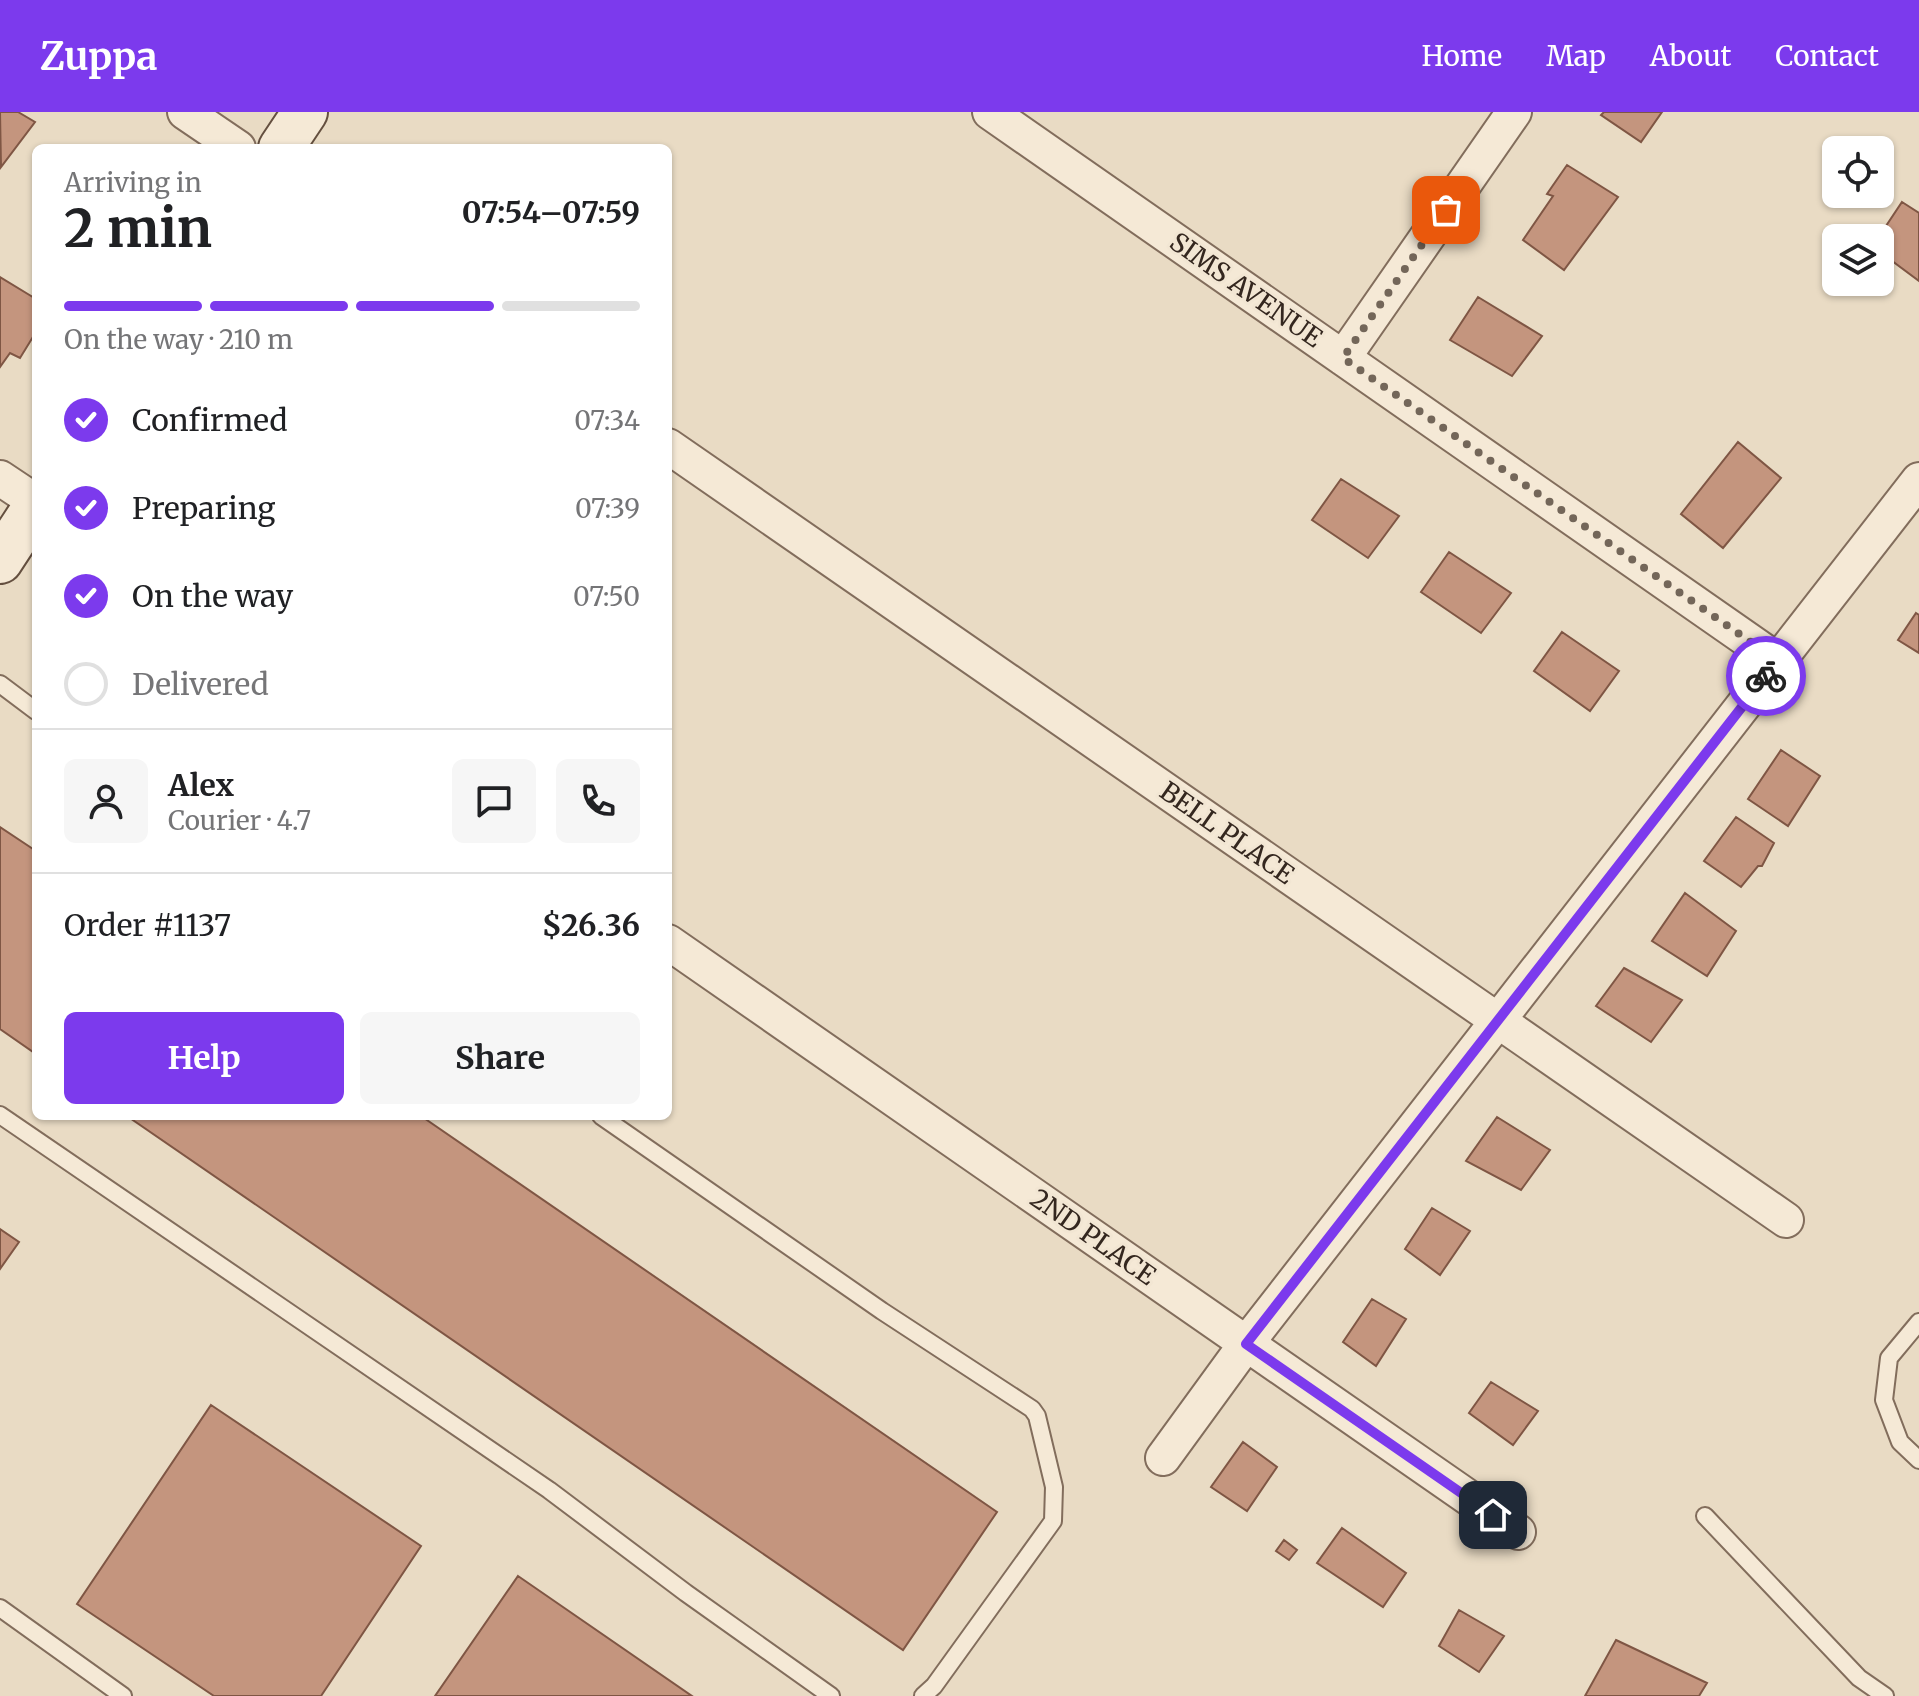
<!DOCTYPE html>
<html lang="en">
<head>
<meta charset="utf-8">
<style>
	:root { --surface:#fff; --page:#f6f6f6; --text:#202124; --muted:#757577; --line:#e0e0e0; --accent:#7c3aed }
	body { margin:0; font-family:Merriweather,serif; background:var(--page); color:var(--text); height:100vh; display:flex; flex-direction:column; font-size:30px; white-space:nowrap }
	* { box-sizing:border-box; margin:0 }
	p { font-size:26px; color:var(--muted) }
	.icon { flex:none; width:44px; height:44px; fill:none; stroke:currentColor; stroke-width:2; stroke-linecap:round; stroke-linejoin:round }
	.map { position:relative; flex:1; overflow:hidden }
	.details { position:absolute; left:32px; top:32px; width:640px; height:976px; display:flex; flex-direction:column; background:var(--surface); border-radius:12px; box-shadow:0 2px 6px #0004 }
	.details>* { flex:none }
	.controls { position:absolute; left:1822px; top:24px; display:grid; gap:16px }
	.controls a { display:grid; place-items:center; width:72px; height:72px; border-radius:12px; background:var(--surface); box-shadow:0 2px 6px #0004; font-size:40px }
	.pin { position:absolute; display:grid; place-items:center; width:68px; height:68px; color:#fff; margin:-34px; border-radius:16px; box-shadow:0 4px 12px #0006 }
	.courier { position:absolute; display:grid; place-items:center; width:80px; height:80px; margin:-40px; border:6px solid #7c3aed; border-radius:50%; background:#fff; color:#222; box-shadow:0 2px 10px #0007 }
	.headline em { font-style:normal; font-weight:700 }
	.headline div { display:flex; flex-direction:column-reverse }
	.headline { display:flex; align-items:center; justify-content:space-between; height:136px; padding:0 32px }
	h1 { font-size:52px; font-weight:700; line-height:60px }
	.bar { display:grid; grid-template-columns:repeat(4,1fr); gap:12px 8px; align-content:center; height:96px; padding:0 32px }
	.bar i { height:10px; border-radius:6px; background:var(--line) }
	.bar .active { background:var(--accent) }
	.bar p { grid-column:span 4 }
	.line { display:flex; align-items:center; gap:20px; padding:0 32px; border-top:2px solid var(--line) }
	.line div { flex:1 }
	.round { display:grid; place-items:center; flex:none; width:84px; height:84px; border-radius:12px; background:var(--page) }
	ol { padding:0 32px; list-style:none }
	li { display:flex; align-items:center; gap:24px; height:88px }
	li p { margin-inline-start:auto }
	li .icon { padding:8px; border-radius:50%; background:var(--accent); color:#fff; stroke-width:4 }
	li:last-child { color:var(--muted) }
	li i { width:44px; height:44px; border:4px solid var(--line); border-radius:50% }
	.cta { display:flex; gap:16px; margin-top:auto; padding:16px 32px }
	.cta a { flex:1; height:92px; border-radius:12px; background:var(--accent); color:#fff; font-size:32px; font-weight:700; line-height:92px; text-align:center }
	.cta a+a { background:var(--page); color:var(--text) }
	header { display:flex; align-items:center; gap:48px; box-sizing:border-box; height:112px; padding:0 40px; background:var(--accent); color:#fff }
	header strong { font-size:38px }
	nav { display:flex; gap:44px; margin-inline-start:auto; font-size:28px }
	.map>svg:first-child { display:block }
	.building { fill:#c4957e; stroke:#7f5644; stroke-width:2 }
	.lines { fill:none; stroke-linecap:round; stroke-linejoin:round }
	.lane-casing { stroke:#826d5c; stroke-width:20 }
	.street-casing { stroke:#826d5c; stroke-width:38 }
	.secondary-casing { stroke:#644f3f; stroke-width:48 }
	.lane { stroke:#f5e9d6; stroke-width:16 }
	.street { stroke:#f5e9d6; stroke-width:34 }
	.secondary { stroke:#f5e9d6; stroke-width:44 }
	.done { stroke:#736659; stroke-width:8; stroke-dasharray:0 14.4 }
	.route { stroke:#7c3aed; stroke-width:10 }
	.labels { text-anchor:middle; stroke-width:6; stroke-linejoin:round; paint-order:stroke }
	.street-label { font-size:26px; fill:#34271f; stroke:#f2e6d3 }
</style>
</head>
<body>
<header>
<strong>Zuppa</strong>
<nav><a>Home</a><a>Map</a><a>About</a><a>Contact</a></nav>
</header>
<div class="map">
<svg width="1919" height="1584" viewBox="0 0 1919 1584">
	<rect width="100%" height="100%" fill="#e9dbc4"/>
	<path class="building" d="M0,0H18L35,10L1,55Z
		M1604,0H1662L1641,30L1601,3Z
		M1567,53L1618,85L1564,158L1523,128L1553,84L1547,82Z
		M1902,90L1919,101V169L1880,140V126H1878Z
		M0,165L36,187V220L20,246L10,241L0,255Z
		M1478,185L1542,224L1512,264L1450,228Z
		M1738,330L1781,366L1723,436L1681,402Z
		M1341,367L1399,404L1368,446L1312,408Z
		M1449,440L1511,481L1481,521L1421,480Z
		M1916,501L1919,503V541L1898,528Z
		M1562,520L1619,559L1590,599L1534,559Z
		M1781,638L1820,664L1788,714L1748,687Z
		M1736,705L1774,731L1762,754H1758L1741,775L1704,749Z
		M0,715L36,739V942L0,917Z
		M1685,781L1736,819L1707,864L1652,829Z
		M1624,856L1682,888L1651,930L1596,894Z
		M127,1004H421L997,1400L903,1538Z
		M1497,1005L1550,1038L1521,1078L1466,1049Z
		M1432,1096L1470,1119L1440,1163L1405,1137Z
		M0,1117L19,1130L0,1157Z
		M1372,1187L1406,1207L1376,1254L1343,1230Z
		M1491,1270L1538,1299L1513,1333L1469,1301Z
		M211,1293L421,1434L321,1584H214L77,1492Z
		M1243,1330L1277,1355L1247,1399L1211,1375Z
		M1342,1416L1406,1461L1383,1495L1317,1451Z
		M1284,1428L1297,1438L1289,1448L1276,1439Z
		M518,1464L692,1584H435Z
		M1459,1498L1504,1524L1479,1560L1439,1534Z
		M1616,1528L1707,1571L1699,1584H1585Z"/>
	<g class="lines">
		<defs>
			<path id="lane" d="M0,572L36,599
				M0,1003L549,1378L686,1481L831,1584
				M601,1004L882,1199L1032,1297L1037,1304L1054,1375L1053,1409L934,1574L923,1584
				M1919,1210L1889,1246L1884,1288L1900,1330L1919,1348
				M1705,1404L1859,1566L1885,1584
				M0,1496L123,1584"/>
			<path id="street" d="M185,0L238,36
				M990,0L1778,549
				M1343,246L1514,0
				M668,334L1786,1108
				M0,366L36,390
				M668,830L1518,1420
				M1163,1346L1246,1232L1919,368"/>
			<path id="secondary" d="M281,36L305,0
				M0,449L36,394"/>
		</defs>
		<use href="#lane" class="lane-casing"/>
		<use href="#street" class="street-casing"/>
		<use href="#secondary" class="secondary-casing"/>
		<use href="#lane" class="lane"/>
		<use href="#street" class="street"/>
		<use href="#secondary" class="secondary"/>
	</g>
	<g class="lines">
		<path class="done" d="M1446,98L1343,246L1778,549L1766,564"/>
		<path class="route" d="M1493,1403L1246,1232L1766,564"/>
	</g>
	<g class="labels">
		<g class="street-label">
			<text transform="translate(1246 178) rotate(35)" y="9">SIMS AVENUE</text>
			<text transform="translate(1227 721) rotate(35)" y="9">BELL PLACE</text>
			<text transform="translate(1093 1125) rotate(35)" y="9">2ND PLACE</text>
		</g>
	</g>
</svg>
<div class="controls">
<a><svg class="icon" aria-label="locate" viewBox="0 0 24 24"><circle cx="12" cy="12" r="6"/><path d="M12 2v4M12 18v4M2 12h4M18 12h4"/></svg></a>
<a><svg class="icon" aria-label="layers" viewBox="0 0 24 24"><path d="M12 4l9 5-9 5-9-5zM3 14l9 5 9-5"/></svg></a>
</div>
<div class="pin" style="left:1446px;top:98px;background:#ea580c"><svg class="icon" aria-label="bag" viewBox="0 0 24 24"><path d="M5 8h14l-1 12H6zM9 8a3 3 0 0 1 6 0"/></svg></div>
<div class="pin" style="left:1493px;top:1403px;background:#1f2937"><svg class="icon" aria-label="home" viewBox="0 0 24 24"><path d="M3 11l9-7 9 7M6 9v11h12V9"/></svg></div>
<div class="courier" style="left:1766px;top:564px"><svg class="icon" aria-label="bike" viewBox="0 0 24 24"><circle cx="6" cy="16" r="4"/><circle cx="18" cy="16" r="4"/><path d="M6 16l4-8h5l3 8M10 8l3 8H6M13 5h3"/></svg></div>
<section class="details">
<div class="headline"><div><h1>2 min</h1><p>Arriving in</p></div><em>07:54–07:59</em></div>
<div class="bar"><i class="active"></i><i class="active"></i><i class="active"></i><i></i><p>On the way · 210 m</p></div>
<ol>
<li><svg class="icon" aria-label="check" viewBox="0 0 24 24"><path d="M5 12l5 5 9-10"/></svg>Confirmed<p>07:34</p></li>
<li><svg class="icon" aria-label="check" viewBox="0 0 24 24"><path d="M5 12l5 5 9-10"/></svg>Preparing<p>07:39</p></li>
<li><svg class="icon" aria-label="check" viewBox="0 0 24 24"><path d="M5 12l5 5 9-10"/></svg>On the way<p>07:50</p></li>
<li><i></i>Delivered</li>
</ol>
<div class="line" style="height:144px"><a class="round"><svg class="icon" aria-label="person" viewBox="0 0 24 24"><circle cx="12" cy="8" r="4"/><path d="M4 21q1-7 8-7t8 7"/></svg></a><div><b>Alex</b><p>Courier · 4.7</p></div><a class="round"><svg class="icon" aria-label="chat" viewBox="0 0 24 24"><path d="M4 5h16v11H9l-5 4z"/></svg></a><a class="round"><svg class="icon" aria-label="phone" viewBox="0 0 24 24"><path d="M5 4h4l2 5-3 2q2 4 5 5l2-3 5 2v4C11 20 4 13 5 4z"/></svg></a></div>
<div class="line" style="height:104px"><div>Order #1137</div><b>$26.36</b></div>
<div class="cta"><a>Help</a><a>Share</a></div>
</section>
</div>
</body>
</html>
